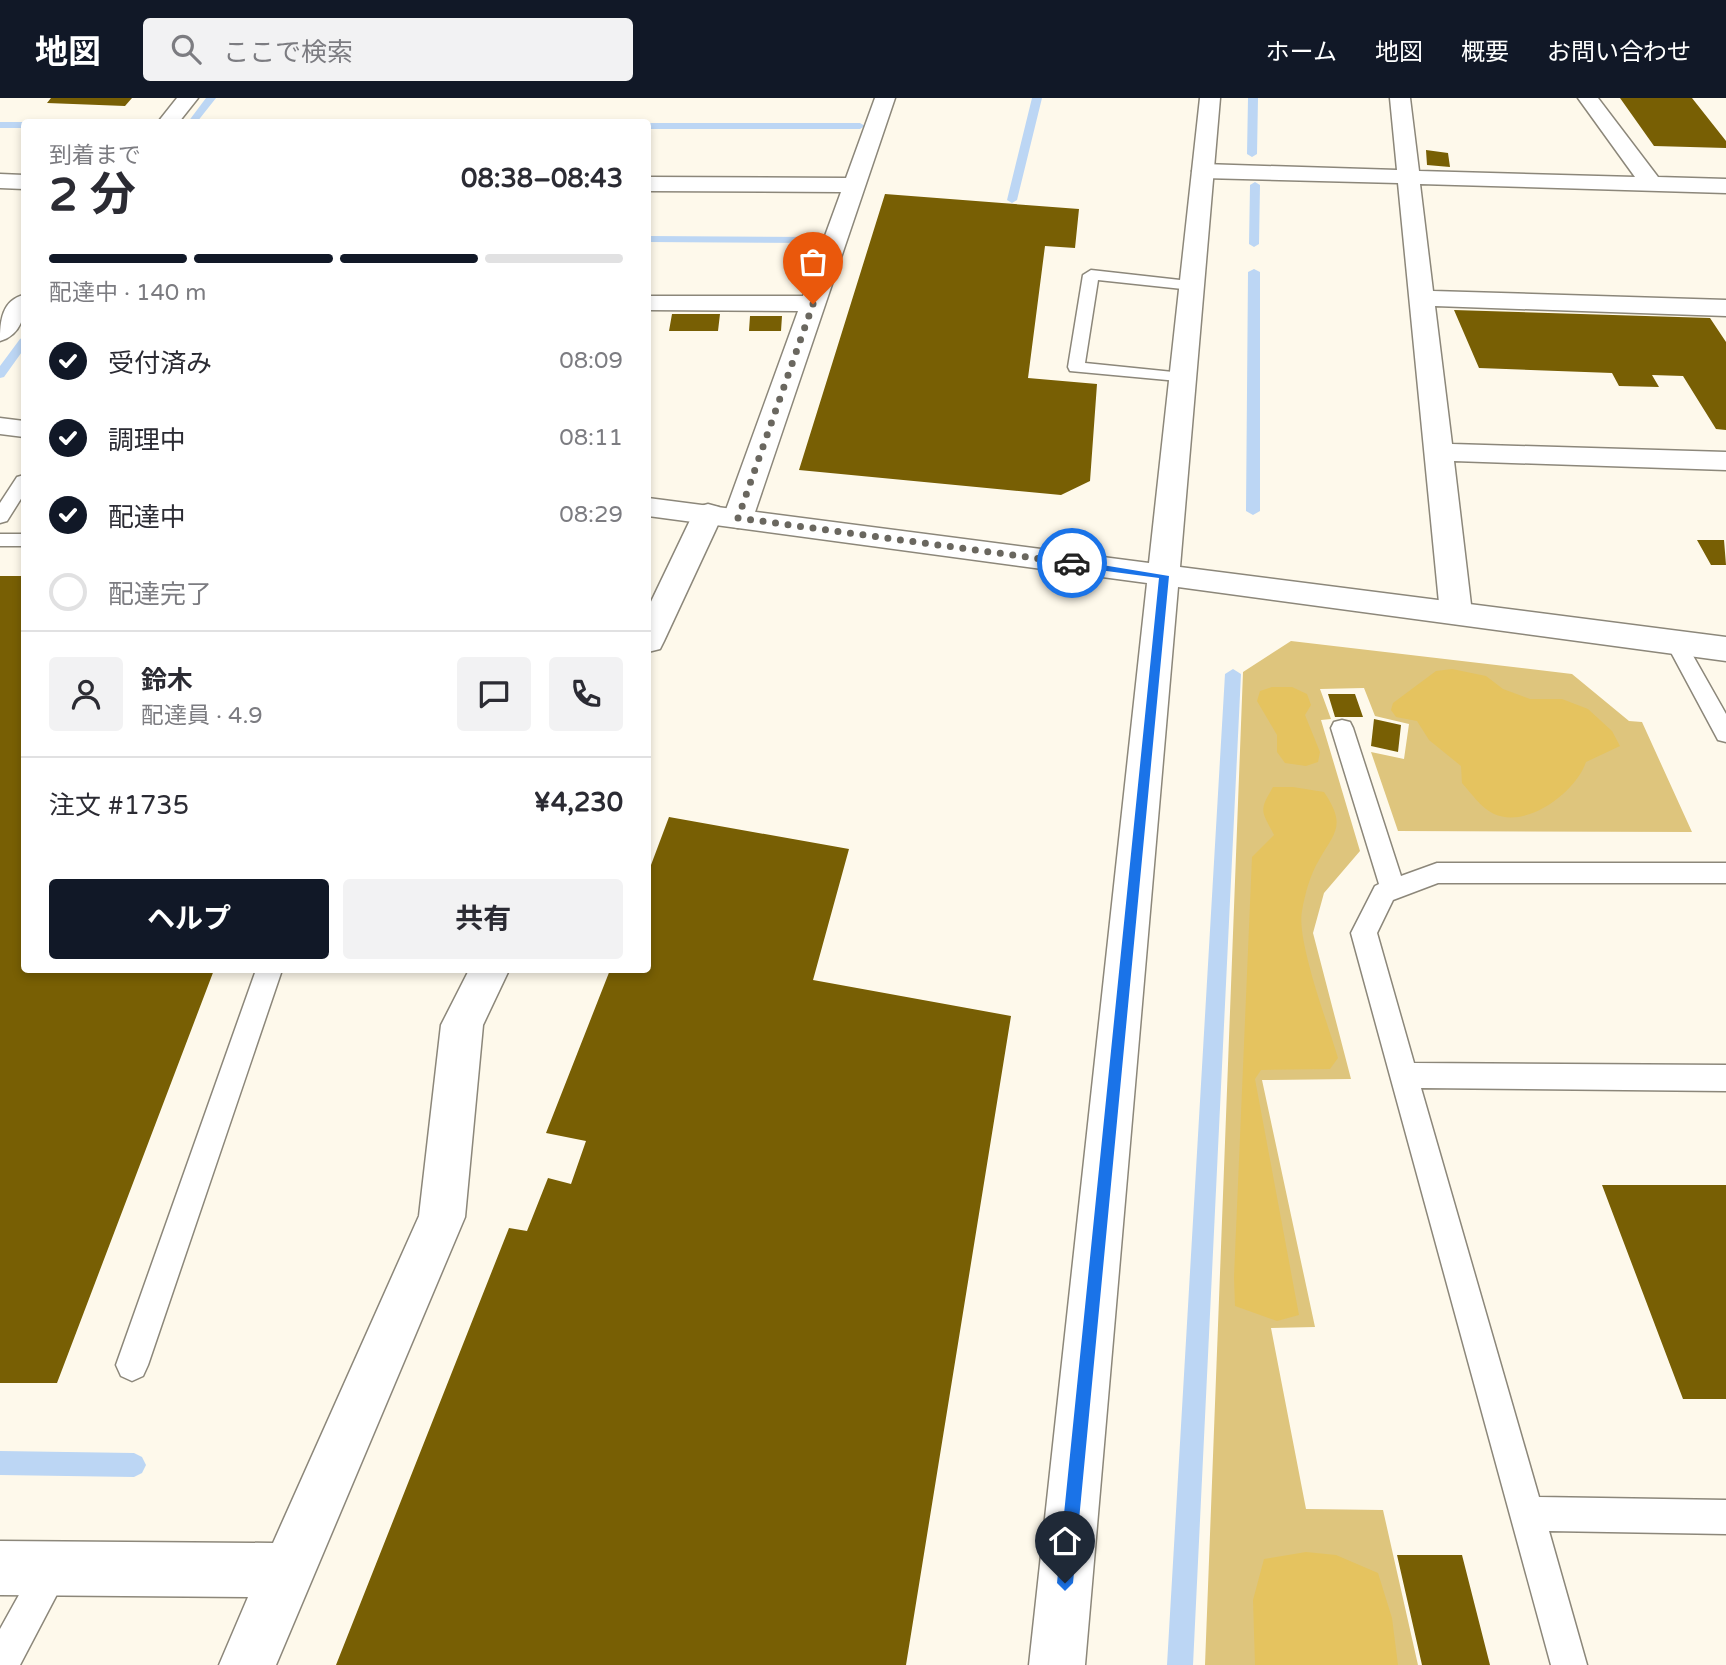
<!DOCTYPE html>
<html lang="ja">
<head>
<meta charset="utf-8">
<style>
	:root { --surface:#fff; --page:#f2f2f3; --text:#2b2b33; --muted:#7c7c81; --line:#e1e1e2; --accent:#111827 }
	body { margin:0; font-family:"Varela Round","Noto Sans JP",sans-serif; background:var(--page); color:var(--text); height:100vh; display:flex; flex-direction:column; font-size:26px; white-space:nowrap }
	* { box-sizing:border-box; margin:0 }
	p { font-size:23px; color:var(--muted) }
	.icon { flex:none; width:38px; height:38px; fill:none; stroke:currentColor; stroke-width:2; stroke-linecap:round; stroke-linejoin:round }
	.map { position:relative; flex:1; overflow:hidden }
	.details { position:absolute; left:21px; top:21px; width:630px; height:854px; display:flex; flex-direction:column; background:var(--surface); border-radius:7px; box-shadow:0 4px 10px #0003 }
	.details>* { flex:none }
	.pin { position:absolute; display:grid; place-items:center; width:60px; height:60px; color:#fff; margin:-72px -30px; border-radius:50% 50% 50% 0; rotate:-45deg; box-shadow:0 0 7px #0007 }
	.pin .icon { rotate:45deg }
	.courier { position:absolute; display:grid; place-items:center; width:70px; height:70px; margin:-35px; border:5px solid #1a73e8; border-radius:50%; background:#fff; color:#222; box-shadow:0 2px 9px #0007 }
	.headline em { font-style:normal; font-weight:700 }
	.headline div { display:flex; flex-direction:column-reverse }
	.headline { display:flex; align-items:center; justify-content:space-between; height:119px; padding:0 28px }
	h1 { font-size:46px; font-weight:700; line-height:52px }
	.bar { display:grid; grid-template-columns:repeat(4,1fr); gap:10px 7px; align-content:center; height:84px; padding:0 28px }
	.bar i { height:9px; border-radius:5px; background:var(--line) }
	.bar .on { background:var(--accent) }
	.bar p { grid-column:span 4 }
	.line { display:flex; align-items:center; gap:18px; padding:0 28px; border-top:2px solid var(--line) }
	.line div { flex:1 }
	.round { display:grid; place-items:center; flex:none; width:74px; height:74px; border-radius:7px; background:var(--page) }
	ol { padding:0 28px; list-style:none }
	li { display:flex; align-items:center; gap:21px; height:77px }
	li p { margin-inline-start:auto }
	li .icon { padding:7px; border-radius:50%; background:var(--accent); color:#fff; stroke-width:4 }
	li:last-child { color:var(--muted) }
	li i { width:38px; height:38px; border:4px solid var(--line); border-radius:50% }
	.button { display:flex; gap:14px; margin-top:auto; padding:14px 28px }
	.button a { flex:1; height:80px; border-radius:7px; background:var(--accent); color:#fff; font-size:28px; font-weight:700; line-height:80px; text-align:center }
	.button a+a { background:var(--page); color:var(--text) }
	header { display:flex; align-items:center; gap:42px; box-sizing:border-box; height:98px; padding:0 35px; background:var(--accent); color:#fff }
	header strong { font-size:33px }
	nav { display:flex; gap:38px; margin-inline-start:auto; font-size:24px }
	.search { width:490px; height:63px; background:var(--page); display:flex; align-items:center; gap:18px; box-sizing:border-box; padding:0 24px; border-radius:7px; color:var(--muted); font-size:26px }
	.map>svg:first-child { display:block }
	.green { fill:#dec57d }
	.forest { fill:#e5c35f }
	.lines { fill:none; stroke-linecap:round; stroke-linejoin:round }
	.stream { fill:#bcd6f4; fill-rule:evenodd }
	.building { fill:#785f04 }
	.lane-casing { stroke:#8c877a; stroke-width:3 }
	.street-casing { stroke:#8c877a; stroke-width:3 }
	.secondary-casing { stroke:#8c877a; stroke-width:3 }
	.lane { fill:#fff; fill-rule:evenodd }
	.street { fill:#fff; fill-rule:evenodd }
	.secondary { fill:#fff; fill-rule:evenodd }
	.route { fill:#1a73e8 }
	.done { stroke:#6a675f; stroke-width:7; stroke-dasharray:0 12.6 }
</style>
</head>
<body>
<header>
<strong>地図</strong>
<div class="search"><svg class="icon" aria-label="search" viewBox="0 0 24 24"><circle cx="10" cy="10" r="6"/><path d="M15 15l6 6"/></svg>ここで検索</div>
<nav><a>ホーム</a><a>地図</a><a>概要</a><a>お問い合わせ</a></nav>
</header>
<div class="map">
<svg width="1726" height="1567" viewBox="0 0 1726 1567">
	<rect width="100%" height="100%" fill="#fef9eb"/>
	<path class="green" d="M1291,543L1572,576L1629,623L1642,624L1692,734L1398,733L1371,654L1404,661L1409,626L1375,618L1364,590L1320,591L1331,621L1321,622L1360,753L1324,795L1313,835L1351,981L1262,982L1315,1229L1271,1230L1306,1411L1383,1412L1418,1567H1205L1243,574Z"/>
	<path class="forest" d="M1452,571L1486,578L1503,591L1530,601H1562L1588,611L1612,633L1620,648L1586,664C1576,694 1527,731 1494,716C1481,710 1471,695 1462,685L1461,668L1429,642L1417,623L1396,619L1391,612L1393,605L1436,573Z
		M1272,589H1292L1307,596L1311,607L1305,617L1320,654L1318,664L1306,668L1285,665L1277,654V637L1257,603L1260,593Z
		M1273,689H1293L1324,694C1346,727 1336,733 1319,762C1310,777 1305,796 1302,813C1296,842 1329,929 1338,960L1330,971L1261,972L1255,981L1299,1217L1277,1223L1235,1208L1234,1179L1252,759L1274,737C1262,713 1258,714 1273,689Z
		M1306,1454L1336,1457L1378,1475L1392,1520L1398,1567H1255L1253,1502L1264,1461Z"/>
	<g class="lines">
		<path class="stream" d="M206,0H216L197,24H188Z
			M1032,0H1042L1017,102L1012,105L1007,102Z
			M1248,0H1258L1257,56L1252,59L1247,56Z
			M0,24H25L24,30H0Z
			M648,25H860L865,28L860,31H648Z
			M1255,84L1260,87L1259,146L1254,149L1249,146L1250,87Z
			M648,138L817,139L822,142L817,145L648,144Z
			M1254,171L1260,174V413L1253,417L1246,413L1248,174Z
			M24,239V251L4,279L0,280V268L20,241Z
			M1233,571L1241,576L1193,1567H1167L1225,576Z
			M0,1353L134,1355L142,1359L146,1367L142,1375L134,1379L0,1377Z"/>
	</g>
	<path class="building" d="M51,0H132L125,8L47,5Z
		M1620,0H1692L1726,43V50L1654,48Z
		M1426,52L1448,55L1450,69L1427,67Z
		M885,96L1079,111L1075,150L1045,148L1028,280L1097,286L1090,383L1061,397L799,372Z
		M1454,212L1710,220L1726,244V332L1716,331L1683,278L1652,277L1659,289L1619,288L1612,275L1479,270Z
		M672,216H720L718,233H669Z
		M750,218H782L781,233H749Z
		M1697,442H1724L1726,467H1711Z
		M0,478H24V872H214L57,1285H0Z
		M1328,596H1355L1363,619H1335Z
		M1374,621L1401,627L1398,654L1371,648Z
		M669,719L849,751L813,882L1011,918L906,1567H336L509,1130L527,1133L548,1080L571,1086L586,1043L546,1035L610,872H648V775Z
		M1602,1087H1726V1301H1683Z
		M1397,1457H1462L1490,1567H1422Z"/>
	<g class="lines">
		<defs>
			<path id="lane" d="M1091,172L1198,184L1200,187L1192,192L1098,182L1085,265L1183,275L1192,280L1189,284L1070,273L1068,269L1083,177Z
				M24,377V396L7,423L0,425V405L17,379Z
				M0,436H24V448H0Z
				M1676,538L1683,540L1726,616V644L1718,642L1666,545L1669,540Z
				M1342,622L1350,624L1353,630L1401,778L1437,765H1726V785H1438L1393,802L1377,835L1414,965L1726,967V993L1421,990L1539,1399L1726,1402V1436L1549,1433L1587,1567H1551L1351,835L1375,788L1379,786L1331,630L1334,624Z
				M256,872H282L148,1267L143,1278L132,1283L121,1278L116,1267Z
				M52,1454L64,1459L69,1471L64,1483L20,1567H0V1531L40,1459Z"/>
			<path id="street" d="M177,0H198L179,24H158Z
				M875,0H895L753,420L749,427L738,430L727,427L723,420L798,213L648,212V198H803L841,94L648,93V79L846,80Z
				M1390,0H1410L1419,73L1635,79L1578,0H1598L1658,79L1726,81V95L1420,86L1433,193L1726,202V218L1435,208L1452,346L1726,354V372L1454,363L1472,515L1467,523L1456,526L1445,523L1440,515L1398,85L1203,80L1192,73L1203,66L1397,72Z
				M0,76L24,77V91L0,90Z
				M24,197C26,215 22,237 0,243C0,223 2,202 24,197Z
				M708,406L719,409L723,416L664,543L660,551L648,554V510L693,416L697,409Z
				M469,872H509L483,927L465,1119L276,1567H219L248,1499L0,1497V1443L273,1445L419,1118L441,927Z"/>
			<path id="secondary" d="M1200,0H1220L1180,469L1726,539V563L1178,489L1085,1567H1029L1147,485L648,418V400L1149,465Z
				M0,320L24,323V339L0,336Z"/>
		</defs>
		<use href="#lane" class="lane-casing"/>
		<use href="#street" class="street-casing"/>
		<use href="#secondary" class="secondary-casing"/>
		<use href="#lane" class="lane"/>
		<use href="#street" class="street"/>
		<use href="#secondary" class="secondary"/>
	</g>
	<path class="route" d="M1072,462L1169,478L1073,1485L1065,1493L1057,1485L1159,480L1069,468Z"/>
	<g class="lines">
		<path class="done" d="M813,206L738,420L1072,465"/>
	</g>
</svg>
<div class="pin" style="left:813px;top:206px;background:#ea580c"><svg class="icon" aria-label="bag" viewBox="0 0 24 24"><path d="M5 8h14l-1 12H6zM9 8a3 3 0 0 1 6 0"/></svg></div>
<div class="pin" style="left:1065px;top:1485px;background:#1f2937"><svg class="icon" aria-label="home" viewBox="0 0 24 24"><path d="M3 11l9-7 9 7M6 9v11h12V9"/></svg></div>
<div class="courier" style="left:1072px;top:465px"><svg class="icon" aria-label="car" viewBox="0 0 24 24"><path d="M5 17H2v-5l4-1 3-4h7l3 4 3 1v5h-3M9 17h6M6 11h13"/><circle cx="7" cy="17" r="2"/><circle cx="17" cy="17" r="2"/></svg></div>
<section class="details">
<div class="headline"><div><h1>2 分</h1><p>到着まで</p></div><em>08:38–08:43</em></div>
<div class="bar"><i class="on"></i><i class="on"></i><i class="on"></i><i></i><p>配達中 · 140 m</p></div>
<ol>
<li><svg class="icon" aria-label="check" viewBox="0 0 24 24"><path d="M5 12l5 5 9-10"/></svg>受付済み<p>08:09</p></li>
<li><svg class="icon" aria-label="check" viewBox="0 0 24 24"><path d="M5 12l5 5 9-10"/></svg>調理中<p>08:11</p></li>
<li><svg class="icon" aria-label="check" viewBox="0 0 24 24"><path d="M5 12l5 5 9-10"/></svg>配達中<p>08:29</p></li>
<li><i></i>配達完了</li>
</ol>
<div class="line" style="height:126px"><a class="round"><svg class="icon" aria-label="person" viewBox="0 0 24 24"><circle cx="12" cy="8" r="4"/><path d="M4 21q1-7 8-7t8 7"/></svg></a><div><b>鈴木</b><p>配達員 · 4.9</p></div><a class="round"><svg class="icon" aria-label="chat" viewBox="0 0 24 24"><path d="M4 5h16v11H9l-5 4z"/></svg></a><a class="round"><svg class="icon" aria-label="phone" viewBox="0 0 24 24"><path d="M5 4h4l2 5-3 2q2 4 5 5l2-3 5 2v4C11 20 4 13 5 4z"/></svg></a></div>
<div class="line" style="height:91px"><div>注文 #1735</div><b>¥4,230</b></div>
<div class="button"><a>ヘルプ</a><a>共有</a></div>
</section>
</div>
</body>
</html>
